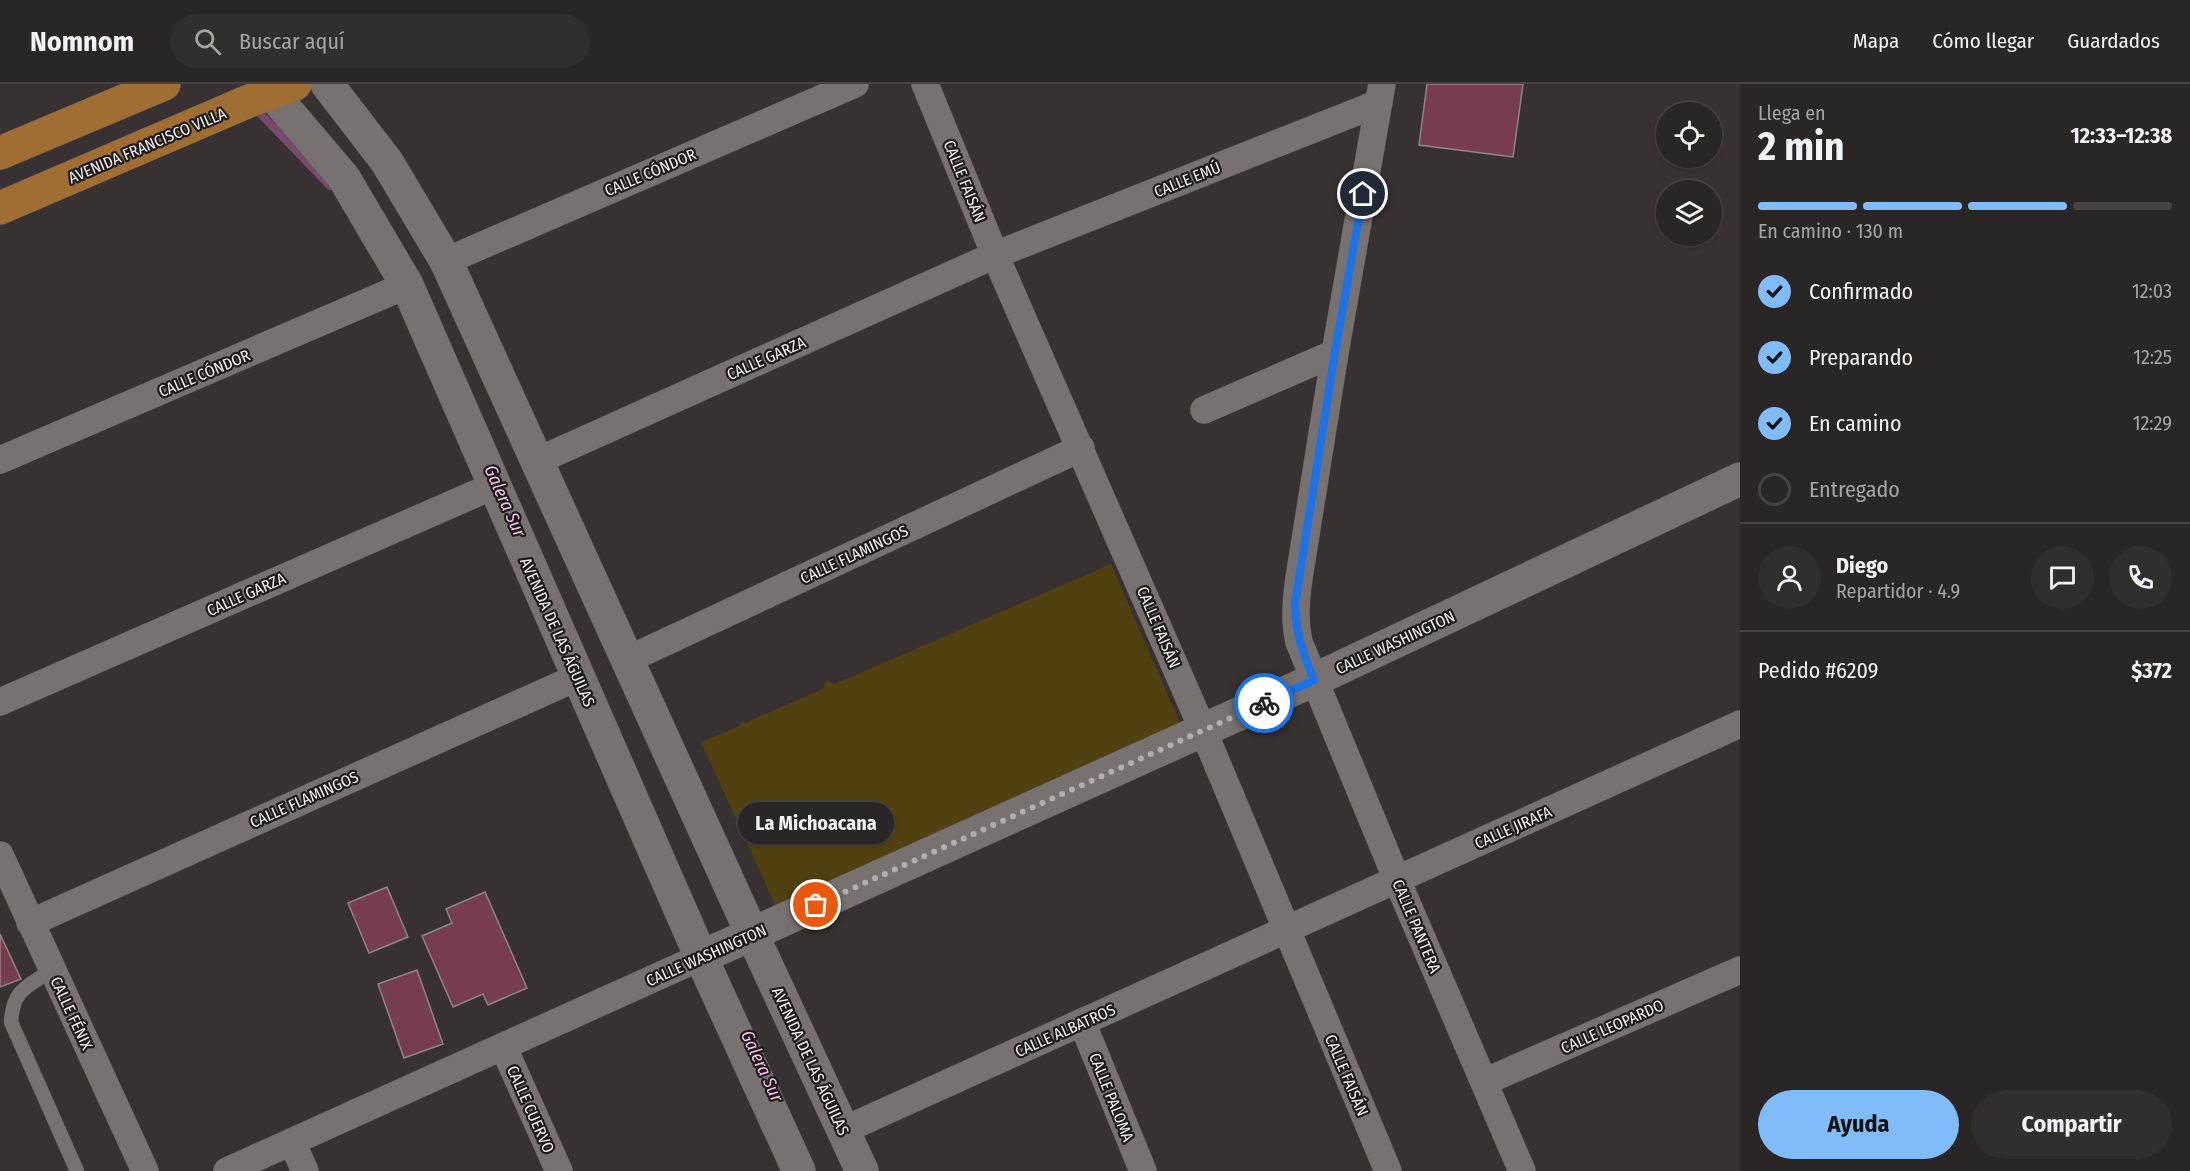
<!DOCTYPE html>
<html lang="es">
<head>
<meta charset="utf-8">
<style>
	:root { --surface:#292625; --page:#312e2d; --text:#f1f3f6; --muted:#a5a5a7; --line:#454342; --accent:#81bcfa }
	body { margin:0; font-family:"Fira Sans Condensed",sans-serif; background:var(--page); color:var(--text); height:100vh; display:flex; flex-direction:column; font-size:22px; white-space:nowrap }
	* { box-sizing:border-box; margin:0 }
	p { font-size:20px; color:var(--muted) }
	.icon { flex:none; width:33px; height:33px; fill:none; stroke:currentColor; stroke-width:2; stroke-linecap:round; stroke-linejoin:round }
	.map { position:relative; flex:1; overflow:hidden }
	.drawer { display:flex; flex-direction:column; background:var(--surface); width:450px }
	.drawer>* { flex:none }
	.buttons { position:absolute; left:1656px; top:18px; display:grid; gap:12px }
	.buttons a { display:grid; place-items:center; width:66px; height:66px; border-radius:50%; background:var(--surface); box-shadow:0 2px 4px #0004,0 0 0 2px var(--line); font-size:30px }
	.pin { position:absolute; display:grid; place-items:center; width:51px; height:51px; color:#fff; margin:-26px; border:3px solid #fff; border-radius:50%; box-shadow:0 2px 6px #0007 }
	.courier { position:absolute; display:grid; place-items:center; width:60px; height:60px; margin:-30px; border:4px solid #1a73e8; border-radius:50%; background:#fff; color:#222; box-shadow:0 2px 8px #0007 }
	.bubble { position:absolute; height:42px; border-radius:21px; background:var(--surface); box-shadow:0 2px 4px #0004,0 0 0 2px var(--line); font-size:20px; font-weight:700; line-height:42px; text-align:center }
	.headline em { font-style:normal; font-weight:700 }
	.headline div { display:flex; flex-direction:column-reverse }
	.headline { display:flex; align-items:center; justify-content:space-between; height:102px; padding:0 18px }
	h1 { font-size:39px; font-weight:700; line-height:45px }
	.bar { display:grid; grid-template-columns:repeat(4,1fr); gap:9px 6px; align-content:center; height:72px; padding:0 18px }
	.bar i { height:8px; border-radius:4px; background:var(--line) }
	.bar .active { background:var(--accent) }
	.bar p { grid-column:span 4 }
	.line { display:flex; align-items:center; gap:15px; padding:0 18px; border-top:2px solid var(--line) }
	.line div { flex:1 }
	.round { display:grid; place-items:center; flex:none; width:63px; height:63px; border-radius:32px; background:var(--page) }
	ol { padding:0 18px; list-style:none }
	li { display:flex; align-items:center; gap:18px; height:66px }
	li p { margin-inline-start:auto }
	li .icon { padding:6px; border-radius:50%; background:var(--accent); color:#111; stroke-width:4 }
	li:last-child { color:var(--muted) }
	li i { width:33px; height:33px; border:3px solid var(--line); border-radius:50% }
	.action { display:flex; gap:12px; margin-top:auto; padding:12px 18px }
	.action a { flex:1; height:69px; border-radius:36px; background:var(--accent); color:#111; font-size:24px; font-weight:700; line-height:69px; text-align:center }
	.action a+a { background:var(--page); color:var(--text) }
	header { display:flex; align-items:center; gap:36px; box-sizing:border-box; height:84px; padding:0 30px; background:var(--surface); border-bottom:2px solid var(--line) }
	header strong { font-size:28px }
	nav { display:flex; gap:33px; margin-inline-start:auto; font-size:21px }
	.search { width:420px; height:54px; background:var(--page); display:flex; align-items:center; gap:15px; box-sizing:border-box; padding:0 21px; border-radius:33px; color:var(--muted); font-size:22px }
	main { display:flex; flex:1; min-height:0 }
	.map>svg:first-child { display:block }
	.green { fill:#514110 }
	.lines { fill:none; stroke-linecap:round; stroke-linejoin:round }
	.stream { stroke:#79496e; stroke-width:8 }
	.building { fill:#783d4c; stroke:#8c8687; stroke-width:1.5 }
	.service-casing { stroke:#555251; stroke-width:15 }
	.minor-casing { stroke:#555251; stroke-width:28 }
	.tertiary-casing { stroke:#555251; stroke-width:34 }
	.secondary-casing { stroke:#555251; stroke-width:34 }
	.primary-casing { stroke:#555251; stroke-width:34 }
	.service { stroke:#777270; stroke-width:14 }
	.minor { stroke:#777270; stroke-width:27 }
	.tertiary { stroke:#777270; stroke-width:33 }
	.secondary { stroke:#777270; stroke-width:33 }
	.primary { stroke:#a06e33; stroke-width:33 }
	.done { stroke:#b1aeac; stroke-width:6; stroke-dasharray:0 10.8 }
	.route { stroke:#1a73e8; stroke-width:8 }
	.labels { text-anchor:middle; stroke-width:4.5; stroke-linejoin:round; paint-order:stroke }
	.street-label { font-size:16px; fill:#f3f0ef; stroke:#1d1b1a }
	.water-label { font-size:18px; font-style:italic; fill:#fcbeec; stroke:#1d1b1a }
</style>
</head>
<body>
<header>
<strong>Nomnom</strong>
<div class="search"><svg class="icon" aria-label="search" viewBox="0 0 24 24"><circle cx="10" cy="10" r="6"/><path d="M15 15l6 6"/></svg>Buscar aquí</div>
<nav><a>Mapa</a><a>Cómo llegar</a><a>Guardados</a></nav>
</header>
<main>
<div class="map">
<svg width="1740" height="1087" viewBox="0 0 1740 1087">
	<rect width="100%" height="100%" fill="#373231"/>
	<path class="green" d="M1111,480L1180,639L776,823L701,658L740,642L741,638L745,639L823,605L826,597L835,600Z"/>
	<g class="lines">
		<path class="stream" d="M254,23L330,102"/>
	</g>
	<path class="building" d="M1427,0H1523L1513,73L1419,61Z
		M387,803L408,853L369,869L348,819Z
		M485,808L527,904L488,921L483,910L453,923L422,852L452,839L446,825Z
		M0,850L21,895L0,903Z
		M417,886L443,960L404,974L378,900Z"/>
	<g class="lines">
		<defs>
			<path id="service" d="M52,886C27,903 13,905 11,938L77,1087"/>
			<path id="minor" d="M925,0L995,171L1203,646L1388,1087
				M1382,0L1335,269L1299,494C1296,516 1294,536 1299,558L1397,796L1522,1087
				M446,177L855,0
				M1204,326L1335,269
				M0,376L407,201
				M537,377L995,171L1379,19
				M627,576L1081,364
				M0,618L493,402
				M0,771L145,1087
				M30,839L578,593
				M1082,938L1143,1087
				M503,962L559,1087
				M1484,998L1740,886
				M844,1046L1740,640
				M292,1058L305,1087
				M227,1087L701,873"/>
			<path id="tertiary" d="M264,0L344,94L407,201L701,873L799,1087
				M327,0L387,78L446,177L752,850L862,1087"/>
			<path id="secondary" d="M701,873L1314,596L1740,395"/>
			<path id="primary" d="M0,69L164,0
				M0,124L249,17L295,0"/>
		</defs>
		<use href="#service" class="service-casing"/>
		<use href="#minor" class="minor-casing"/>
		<use href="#tertiary" class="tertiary-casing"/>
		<use href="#secondary" class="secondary-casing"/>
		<use href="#primary" class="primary-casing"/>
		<use href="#service" class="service"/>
		<use href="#minor" class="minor"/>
		<use href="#tertiary" class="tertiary"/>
		<use href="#secondary" class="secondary"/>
		<use href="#primary" class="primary"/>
	</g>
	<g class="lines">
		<path class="done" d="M816,821L1264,619"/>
		<path class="route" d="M1264,619L1314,596C1303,569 1296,551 1295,520L1335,268L1363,110"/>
	</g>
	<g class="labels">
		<g class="street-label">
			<text transform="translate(147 61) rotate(-23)" y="6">AVENIDA FRANCISCO VILLA</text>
			<text transform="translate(650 88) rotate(-23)" y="6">CALLE CÓNDOR</text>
			<text transform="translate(1187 95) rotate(-22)" y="6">CALLE EMÚ</text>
			<text transform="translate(965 97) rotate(68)" y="6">CALLE FAISÁN</text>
			<text transform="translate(766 274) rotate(-24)" y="6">CALLE GARZA</text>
			<text transform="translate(204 289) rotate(-23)" y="6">CALLE CÓNDOR</text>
			<text transform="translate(854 470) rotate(-25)" y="6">CALLE FLAMINGOS</text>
			<text transform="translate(246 510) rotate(-24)" y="6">CALLE GARZA</text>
			<text transform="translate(1159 543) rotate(67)" y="6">CALLE FAISÁN</text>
			<text transform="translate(558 548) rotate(66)" y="6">AVENIDA DE LAS ÁGUILAS</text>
			<text transform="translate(1395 558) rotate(-25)" y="6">CALLE WASHINGTON</text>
			<text transform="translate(304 715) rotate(-24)" y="6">CALLE FLAMINGOS</text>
			<text transform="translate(1513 743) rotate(-24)" y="6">CALLE JIRAFA</text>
			<text transform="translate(1417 842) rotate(67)" y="6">CALLE PANTERA</text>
			<text transform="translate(706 871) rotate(-24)" y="6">CALLE WASHINGTON</text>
			<text transform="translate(72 929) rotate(65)" y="6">CALLE FÉNIX</text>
			<text transform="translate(1612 942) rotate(-24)" y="6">CALLE LEOPARDO</text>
			<text transform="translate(1065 946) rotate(-24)" y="6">CALLE ALBATROS</text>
			<text transform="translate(811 977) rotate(65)" y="6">AVENIDA DE LAS ÁGUILAS</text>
			<text transform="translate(1347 991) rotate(67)" y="6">CALLE FAISÁN</text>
			<text transform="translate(1112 1013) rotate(68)" y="6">CALLE PALOMA</text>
			<text transform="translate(531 1025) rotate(66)" y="6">CALLE CUERVO</text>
		</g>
		<g class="water-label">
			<text transform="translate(505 417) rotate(66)" y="6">Galera Sur</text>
			<text transform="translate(762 982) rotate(65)" y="6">Galera Sur</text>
		</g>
	</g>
</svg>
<div class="buttons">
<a><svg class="icon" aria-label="locate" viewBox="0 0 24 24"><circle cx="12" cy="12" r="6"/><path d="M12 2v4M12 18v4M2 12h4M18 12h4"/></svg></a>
<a><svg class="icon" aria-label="layers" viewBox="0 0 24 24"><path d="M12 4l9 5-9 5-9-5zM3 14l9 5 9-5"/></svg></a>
</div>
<div class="pin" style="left:816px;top:821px;background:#ea580c"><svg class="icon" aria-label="bag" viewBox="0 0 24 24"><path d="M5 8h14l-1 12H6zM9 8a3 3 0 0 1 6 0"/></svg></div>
<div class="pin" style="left:1363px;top:110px;background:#1f2937"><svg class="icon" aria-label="home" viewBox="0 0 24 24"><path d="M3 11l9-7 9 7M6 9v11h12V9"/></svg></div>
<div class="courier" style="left:1264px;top:619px"><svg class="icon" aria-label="bike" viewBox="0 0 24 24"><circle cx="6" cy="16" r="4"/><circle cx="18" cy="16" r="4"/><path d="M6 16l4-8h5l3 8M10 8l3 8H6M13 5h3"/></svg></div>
<div class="bubble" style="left:738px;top:718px;width:156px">La Michoacana</div>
</div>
<section class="drawer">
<div class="headline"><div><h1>2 min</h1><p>Llega en</p></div><em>12:33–12:38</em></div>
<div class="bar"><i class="active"></i><i class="active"></i><i class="active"></i><i></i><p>En camino · 130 m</p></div>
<ol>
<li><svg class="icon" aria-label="check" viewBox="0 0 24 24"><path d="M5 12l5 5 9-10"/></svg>Confirmado<p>12:03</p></li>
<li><svg class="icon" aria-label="check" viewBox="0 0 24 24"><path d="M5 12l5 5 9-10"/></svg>Preparando<p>12:25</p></li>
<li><svg class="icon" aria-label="check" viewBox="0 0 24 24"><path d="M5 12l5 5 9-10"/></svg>En camino<p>12:29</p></li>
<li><i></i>Entregado</li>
</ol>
<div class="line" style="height:108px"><a class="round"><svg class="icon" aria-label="person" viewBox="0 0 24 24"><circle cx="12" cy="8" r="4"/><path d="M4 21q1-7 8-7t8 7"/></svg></a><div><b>Diego</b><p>Repartidor · 4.9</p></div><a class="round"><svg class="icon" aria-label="chat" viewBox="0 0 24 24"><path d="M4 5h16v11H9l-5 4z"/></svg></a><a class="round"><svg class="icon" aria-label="phone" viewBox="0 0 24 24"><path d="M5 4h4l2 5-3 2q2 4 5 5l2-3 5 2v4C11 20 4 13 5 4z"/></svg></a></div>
<div class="line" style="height:78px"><div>Pedido #6209</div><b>$372</b></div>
<div class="action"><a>Ayuda</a><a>Compartir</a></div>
</section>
</main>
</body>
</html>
